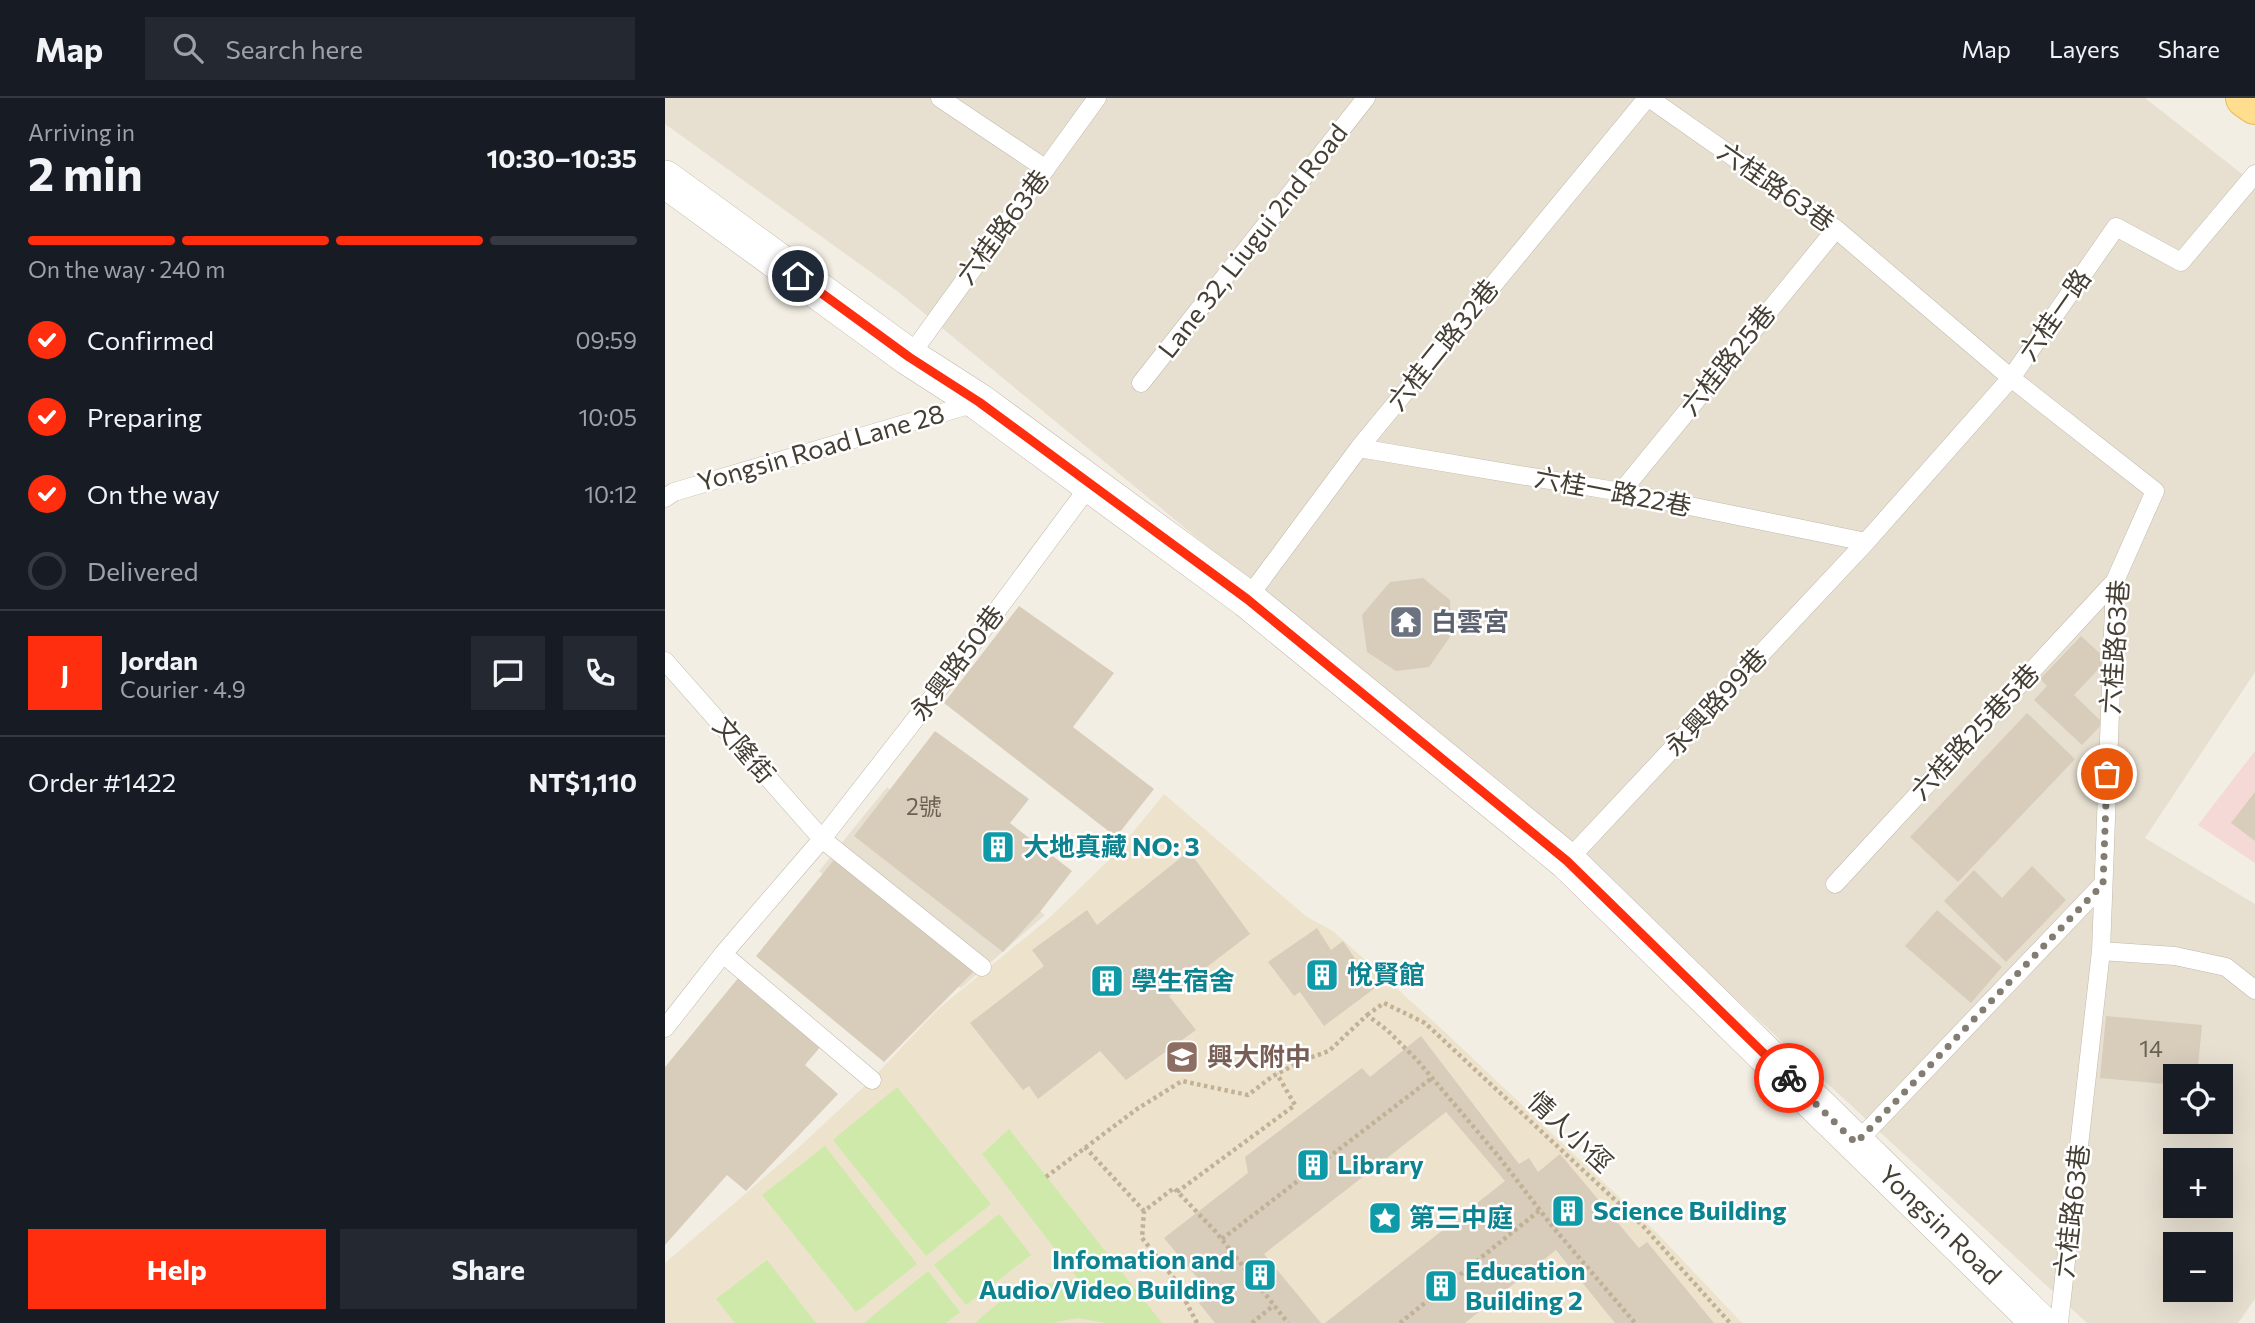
<!DOCTYPE html>
<html lang="en">
<head>
<meta charset="utf-8">
<style>
	:root { --surface:#171b24; --page:#242831; --text:#f1f3f6; --muted:#9ea1a6; --line:#363941; --accent:#ff2e0e }
	body { margin:0; font-family:Commissioner,"Noto Sans TC",sans-serif; background:var(--page); color:var(--text); height:100vh; display:flex; flex-direction:column; font-size:26px; white-space:nowrap }
	* { box-sizing:border-box; margin:0 }
	p { font-size:23px; color:var(--muted) }
	.icon { flex:none; width:38px; height:38px; fill:none; stroke:currentColor; stroke-width:2; stroke-linecap:round; stroke-linejoin:round }
	.map { position:relative; flex:1; overflow:hidden }
	.panel { display:flex; flex-direction:column; background:var(--surface); width:665px }
	.panel>* { flex:none }
	.fabs { position:absolute; left:1498px; top:966px; display:grid; gap:14px }
	.fabs a { display:grid; place-items:center; width:70px; height:70px; border-radius:0px; background:var(--surface); box-shadow:0 7px 28px #0002; font-size:35px }
	.pin { position:absolute; display:grid; place-items:center; width:60px; height:60px; color:#fff; margin:-30px; border:4px solid #fff; border-radius:50%; box-shadow:0 2px 7px #0007 }
	.courier { position:absolute; display:grid; place-items:center; width:70px; height:70px; margin:-35px; border:5px solid #ff2e0e; border-radius:50%; background:#fff; color:#222; box-shadow:0 2px 9px #0007 }
	.head em { font-style:normal; font-weight:700 }
	.head div { display:flex; flex-direction:column-reverse }
	.head { display:flex; align-items:center; justify-content:space-between; height:119px; padding:0 28px }
	h1 { font-size:46px; font-weight:700; line-height:52px }
	.bar { display:grid; grid-template-columns:repeat(4,1fr); gap:10px 7px; align-content:center; height:84px; padding:0 28px }
	.bar i { height:9px; border-radius:5px; background:var(--line) }
	.bar .on { background:var(--accent) }
	.bar p { grid-column:span 4 }
	.line { display:flex; align-items:center; gap:18px; padding:0 28px; border-top:2px solid var(--line) }
	.line div { flex:1 }
	.round { display:grid; place-items:center; flex:none; width:74px; height:74px; border-radius:0px; background:var(--page) }
	ol { padding:0 28px; list-style:none }
	li { display:flex; align-items:center; gap:21px; height:77px }
	li p { margin-inline-start:auto }
	li .icon { padding:7px; border-radius:50%; background:var(--accent); color:#fff; stroke-width:4 }
	li:last-child { color:var(--muted) }
	li i { width:38px; height:38px; border:4px solid var(--line); border-radius:50% }
	.action { display:flex; gap:14px; margin-top:auto; padding:14px 28px }
	.action a { flex:1; height:80px; border-radius:0px; background:var(--accent); color:#fff; font-size:28px; font-weight:700; line-height:80px; text-align:center }
	.action a+a { background:var(--page); color:var(--text) }
	header { display:flex; align-items:center; gap:42px; box-sizing:border-box; height:98px; padding:0 35px; background:var(--surface); border-bottom:2px solid var(--line) }
	header strong { font-size:33px }
	nav { display:flex; gap:38px; margin-inline-start:auto; font-size:24px }
	.search { width:490px; height:63px; background:var(--page); display:flex; align-items:center; gap:18px; box-sizing:border-box; padding:0 24px; border-radius:0px; color:var(--muted); font-size:26px }
	main { display:flex; flex:1; min-height:0 }
	.map>svg:first-child { display:block }
	.residential { fill:#e7e0d1; fill-rule:evenodd }
	.education { fill:#ede3cc }
	.medical { fill:#f4d9d6 }
	.pitch { fill:#cee9aa }
	.building { fill:#d8ccbb }
	.lines { fill:none; stroke-linecap:round; stroke-linejoin:round }
	.service-casing { stroke:#c1b8a9; stroke-width:19 }
	.minor-casing { stroke:#c1b8a9; stroke-width:38 }
	.primary-casing { stroke:#e9bc5b; stroke-width:40 }
	.path { stroke:#c1b196; stroke-width:4.5; stroke-dasharray:3.5 3.5; stroke-linecap:butt }
	.service { stroke:#fff; stroke-width:18 }
	.minor { stroke:#fff; stroke-width:37 }
	.primary { stroke:#ffde90; stroke-width:38 }
	.done { stroke:#827c71; stroke-width:7; stroke-dasharray:0 12.6 }
	.route { stroke:#ff2e0e; stroke-width:9 }
	.labels { text-anchor:middle; stroke-width:5; stroke-linejoin:round; paint-order:stroke }
	.number-label { font-size:23px; fill:#6a6255 }
	.street-label { font-size:26px; fill:#453e33; stroke:#fff }
	.worship-label { font-size:26px; font-weight:bold; fill:#5b616d; stroke:#fff; text-anchor:start }
	.culture-label { font-size:26px; font-weight:bold; fill:#0d838f; stroke:#fff; text-anchor:start }
	.education-label { font-size:26px; font-weight:bold; fill:#785e54; stroke:#fff; text-anchor:start }
</style>
</head>
<body>
<header>
<strong>Map</strong>
<div class="search"><svg class="icon" aria-label="search" viewBox="0 0 24 24"><circle cx="10" cy="10" r="6"/><path d="M15 15l6 6"/></svg>Search here</div>
<nav><a>Map</a><a>Layers</a><a>Share</a></nav>
</header>
<main>
<section class="panel">
<div class="head"><div><h1>2 min</h1><p>Arriving in</p></div><em>10:30–10:35</em></div>
<div class="bar"><i class="on"></i><i class="on"></i><i class="on"></i><i></i><p>On the way · 240 m</p></div>
<ol>
<li><svg class="icon" aria-label="check" viewBox="0 0 24 24"><path d="M5 12l5 5 9-10"/></svg>Confirmed<p>09:59</p></li>
<li><svg class="icon" aria-label="check" viewBox="0 0 24 24"><path d="M5 12l5 5 9-10"/></svg>Preparing<p>10:05</p></li>
<li><svg class="icon" aria-label="check" viewBox="0 0 24 24"><path d="M5 12l5 5 9-10"/></svg>On the way<p>10:12</p></li>
<li><i></i>Delivered</li>
</ol>
<div class="line" style="height:126px"><b class="round" style="background:var(--accent);color:#fff">J</b><div><b>Jordan</b><p>Courier · 4.9</p></div><a class="round"><svg class="icon" aria-label="chat" viewBox="0 0 24 24"><path d="M4 5h16v11H9l-5 4z"/></svg></a><a class="round"><svg class="icon" aria-label="phone" viewBox="0 0 24 24"><path d="M5 4h4l2 5-3 2q2 4 5 5l2-3 5 2v4C11 20 4 13 5 4z"/></svg></a></div>
<div class="line" style="height:91px"><div>Order #1422</div><b>NT$1,110</b></div>
<div class="action"><a>Help</a><a>Share</a></div>
</section>
<div class="map">
<svg width="1590" height="1225" viewBox="0 0 1590 1225">
	<rect width="100%" height="100%" fill="#f3eee3"/>
	<path class="residential" d="M0,0H1480L1590,86V574L1480,740L1590,806V1201L1573,1225H1422L892,736L232,193L0,26ZM1510,978H1556V1024H1510ZM1510,1062H1556V1108H1510ZM1510,1146H1556V1192H1510Z
		M222,689L380,817L296,890L216,838L223,829L154,773Z"/>
	<path class="education" d="M499,696L642,819L668,833L780,934L992,1135L1077,1225H0V1165L132,1051L205,983L272,912L383,821L451,755Z"/>
	<path class="medical" d="M1590,653V765L1533,727Z"/>
	<path class="pitch" d="M232,989L326,1106L261,1158L168,1042Z
		M344,1031L497,1225H442L412,1220L387,1225H311C326,1208 352,1191 374,1187C387,1184 400,1184 413,1181L317,1056Z
		M160,1048L252,1166L191,1214L97,1097Z
		M334,1116L366,1157L301,1207L269,1167Z
		M102,1162L151,1225H70L51,1201Z
		M263,1173L295,1214L281,1225H199Z"/>
	<path class="building" d="M758,480L785,502L787,536L764,569L731,573L702,554L697,517L725,484Z
		M354,508L449,575L408,629L489,691L451,739L279,605Z
		M1416,538L1442,562L1409,597L1438,625L1417,647L1369,602L1382,588L1375,581Z
		M1362,615L1410,661L1293,784L1245,739Z
		M270,633L364,701L345,725L407,773L374,815L338,854L189,738Z
		M1590,694V743L1566,725Z
		M524,753L585,836L504,898L531,932L461,982L435,953L373,1001L364,988L358,992L305,925L379,868L367,852L422,812L432,827Z
		M173,757L313,869L219,964L91,858Z
		M1367,768L1401,802L1341,864L1279,803L1309,772L1337,800Z
		M1272,812L1337,869L1306,905L1240,848Z
		M652,830L666,852L678,843L710,890L659,928L635,894L629,898L603,864Z
		M79,873L161,942L140,967L173,996L81,1093L62,1077L0,1147V969Z
		M1441,918L1537,927L1532,978H1510V987L1435,980Z
		M756,938L854,1066L864,1060L873,1074L895,1056L974,1150L982,1144L1049,1225H950L891,1152L800,1225H660L840,1083L781,1014L599,1156L656,1225H550L534,1205L545,1199L540,1189L499,1140L583,1075L580,1059L697,970L705,979Z"/>
	<g class="lines">
		<defs>
			<path id="service" d="M275,0L381,71
				M984,0L1171,131L1346,280L1490,393L1450,483L1436,853L1394,1225
				M244,259L432,0
				M476,285L701,0
				M694,350L956,394L1201,444
				M956,394L1171,131
				M0,400L9,394L314,304
				M582,501L694,350L982,0
				M0,563L157,741L317,869
				M902,763L1201,444L1346,280L1451,129L1516,164L1590,76
				M1170,786L1450,483
				M1436,853L1510,858L1561,869L1590,892
				M58,856L207,982
				M0,930L58,856L157,741L273,592L425,387
				M1191,1045L1438,786"/>
			<path id="minor" d="M0,81L244,259L314,304L582,501L902,763L1375,1225"/>
			<path id="primary" d="M1580,0L1590,7"/>
		</defs>
		<use href="#service" class="service-casing"/>
		<use href="#minor" class="minor-casing"/>
		<use href="#primary" class="primary-casing"/>
		<path class="path" d="M702,917L719,905L760,925L978,1128L1065,1225
			M420,1049L479,1113
			M381,1079L472,1011L517,983L583,997L608,978L639,962L664,953L702,917L722,932L752,962L834,1059L887,1128L970,1225
			M512,1094L630,1007L612,976
			M557,1141L767,980
			M532,1225L508,1179L477,1140L479,1113L509,1090L551,1134L623,1225
			M587,1225L609,1207
			M735,1225L875,1112"/>
		<use href="#service" class="service"/>
		<use href="#minor" class="minor"/>
		<use href="#primary" class="primary"/>
	</g>
	<g class="lines">
		<path class="done" d="M1124,980L1191,1045L1438,786L1442,676"/>
		<path class="route" d="M133,178L244,259L314,304L582,501L902,763L1124,980"/>
	</g>
	<defs>
		<symbol id="temple-square" viewBox="-11 -11 22 22"><rect x="-9" y="-9" width="18" height="18" rx="4" fill="#6b7280" stroke="#fff"/><path d="M0-6L5-2H3V0L6.5 2.5H4V6H1.5V3h-3V6H-4V2.5H-6.5L-3 0V-2H-5Z" fill="#fff"/></symbol>
		<symbol id="building-square" viewBox="-11 -11 22 22"><rect x="-9" y="-9" width="18" height="18" rx="4" fill="#0f9aa8" stroke="#fff"/><path d="M-4-6H4V6H1V3H-1V6H-4ZM-2.5-4.3h1.7v1.8h-1.7ZM.8-4.3h1.7v1.8H.8ZM-2.5-1h1.7V.8h-1.7ZM.8-1h1.7V.8H.8Z" fill="#fff"/></symbol>
		<symbol id="school-square" viewBox="-11 -11 22 22"><rect x="-9" y="-9" width="18" height="18" rx="4" fill="#8d6e63" stroke="#fff"/><path d="M0-5L7-2L0 1L-7-2ZM-4 1L0 2.5L4 1V4Q0 6-4 4Z" fill="#fff"/></symbol>
		<symbol id="sight-square" viewBox="-11 -11 22 22"><rect x="-9" y="-9" width="18" height="18" rx="4" fill="#0f9aa8" stroke="#fff"/><path d="M0-6L1.8-2.2L6-1.7L2.9 1.2L3.7 5.4L0 3.3L-3.7 5.4L-2.9 1.2L-6-1.7L-1.8-2.2Z" fill="#fff"/></symbol>
	</defs>
	<g fill-rule="evenodd">
		<use href="#temple-square" x="722" y="505" width="38" height="38"/>
		<use href="#building-square" x="314" y="730" width="38" height="38"/>
		<use href="#building-square" x="638" y="858" width="38" height="38"/>
		<use href="#building-square" x="423" y="864" width="38" height="38"/>
		<use href="#school-square" x="498" y="940" width="38" height="38"/>
		<use href="#building-square" x="629" y="1048" width="38" height="38"/>
		<use href="#building-square" x="884" y="1094" width="38" height="38"/>
		<use href="#sight-square" x="701" y="1101" width="38" height="38"/>
		<use href="#building-square" x="576" y="1158" width="38" height="38"/>
		<use href="#building-square" x="757" y="1169" width="38" height="38"/>
	</g>
	<g class="labels">
		<g class="number-label">
			<text x="259" y="717">2號</text>
			<text x="1486" y="959">14</text>
		</g>
		<g class="street-label">
			<text transform="translate(1111 89) rotate(35)" y="9">六桂路63巷</text>
			<text transform="translate(338 129) rotate(-53)" y="9">六桂路63巷</text>
			<text transform="translate(588 143) rotate(-52)" y="9">Lane 32, Liugui 2nd Road</text>
			<text transform="translate(1390 217) rotate(-55)" y="9">六桂一路</text>
			<text transform="translate(778 247) rotate(-51)" y="9">六桂二路32巷</text>
			<text transform="translate(1063 262) rotate(-51)" y="9">六桂路25巷</text>
			<text transform="translate(156 350) rotate(-16)" y="9">Yongsin Road Lane 28</text>
			<text transform="translate(948 394) rotate(11)" y="9">六桂一路22巷</text>
			<text transform="translate(1450 549) rotate(-86)" y="9">六桂路63巷</text>
			<text transform="translate(292 565) rotate(-53)" y="9">永興路50巷</text>
			<text transform="translate(1051 604) rotate(-47)" y="9">永興路99巷</text>
			<text transform="translate(1310 634) rotate(-47)" y="9">六桂路25巷5巷</text>
			<text transform="translate(79 652) rotate(49)" y="9">文隆街</text>
			<text transform="translate(905 1034) rotate(43)" y="9">情人小徑</text>
			<text transform="translate(1407 1113) rotate(-83)" y="9">六桂路63巷</text>
			<text transform="translate(1275 1127) rotate(44)" y="9">Yongsin Road</text>
		</g>
		<g class="worship-label">
			<text x="766" y="533">白雲宮</text>
		</g>
		<g class="culture-label">
			<text x="358" y="758">大地真藏 NO: 3</text>
			<text x="682" y="886">悅賢館</text>
			<text x="466" y="892">學生宿舍</text>
			<text x="672" y="1076">Library</text>
			<text x="928" y="1122">Science Building</text>
			<text x="744" y="1129">第三中庭</text>
			<text x="570" y="1171" text-anchor="end">Infomation and<tspan x="570" dy="30">Audio/Video Building</tspan></text>
			<text x="800" y="1182">Education<tspan x="800" dy="30">Building 2</tspan></text>
		</g>
		<g class="education-label">
			<text x="542" y="968">興大附中</text>
		</g>
	</g>
</svg>
<div class="fabs">
<a><svg class="icon" aria-label="locate" viewBox="0 0 24 24"><circle cx="12" cy="12" r="6"/><path d="M12 2v4M12 18v4M2 12h4M18 12h4"/></svg></a>
<a>+</a>
<a>−</a>
</div>
<div class="pin" style="left:1442px;top:676px;background:#ea580c"><svg class="icon" aria-label="bag" viewBox="0 0 24 24"><path d="M5 8h14l-1 12H6zM9 8a3 3 0 0 1 6 0"/></svg></div>
<div class="pin" style="left:133px;top:178px;background:#1f2937"><svg class="icon" aria-label="home" viewBox="0 0 24 24"><path d="M3 11l9-7 9 7M6 9v11h12V9"/></svg></div>
<div class="courier" style="left:1124px;top:980px"><svg class="icon" aria-label="bike" viewBox="0 0 24 24"><circle cx="6" cy="16" r="4"/><circle cx="18" cy="16" r="4"/><path d="M6 16l4-8h5l3 8M10 8l3 8H6M13 5h3"/></svg></div>
</div>
</main>
</body>
</html>
